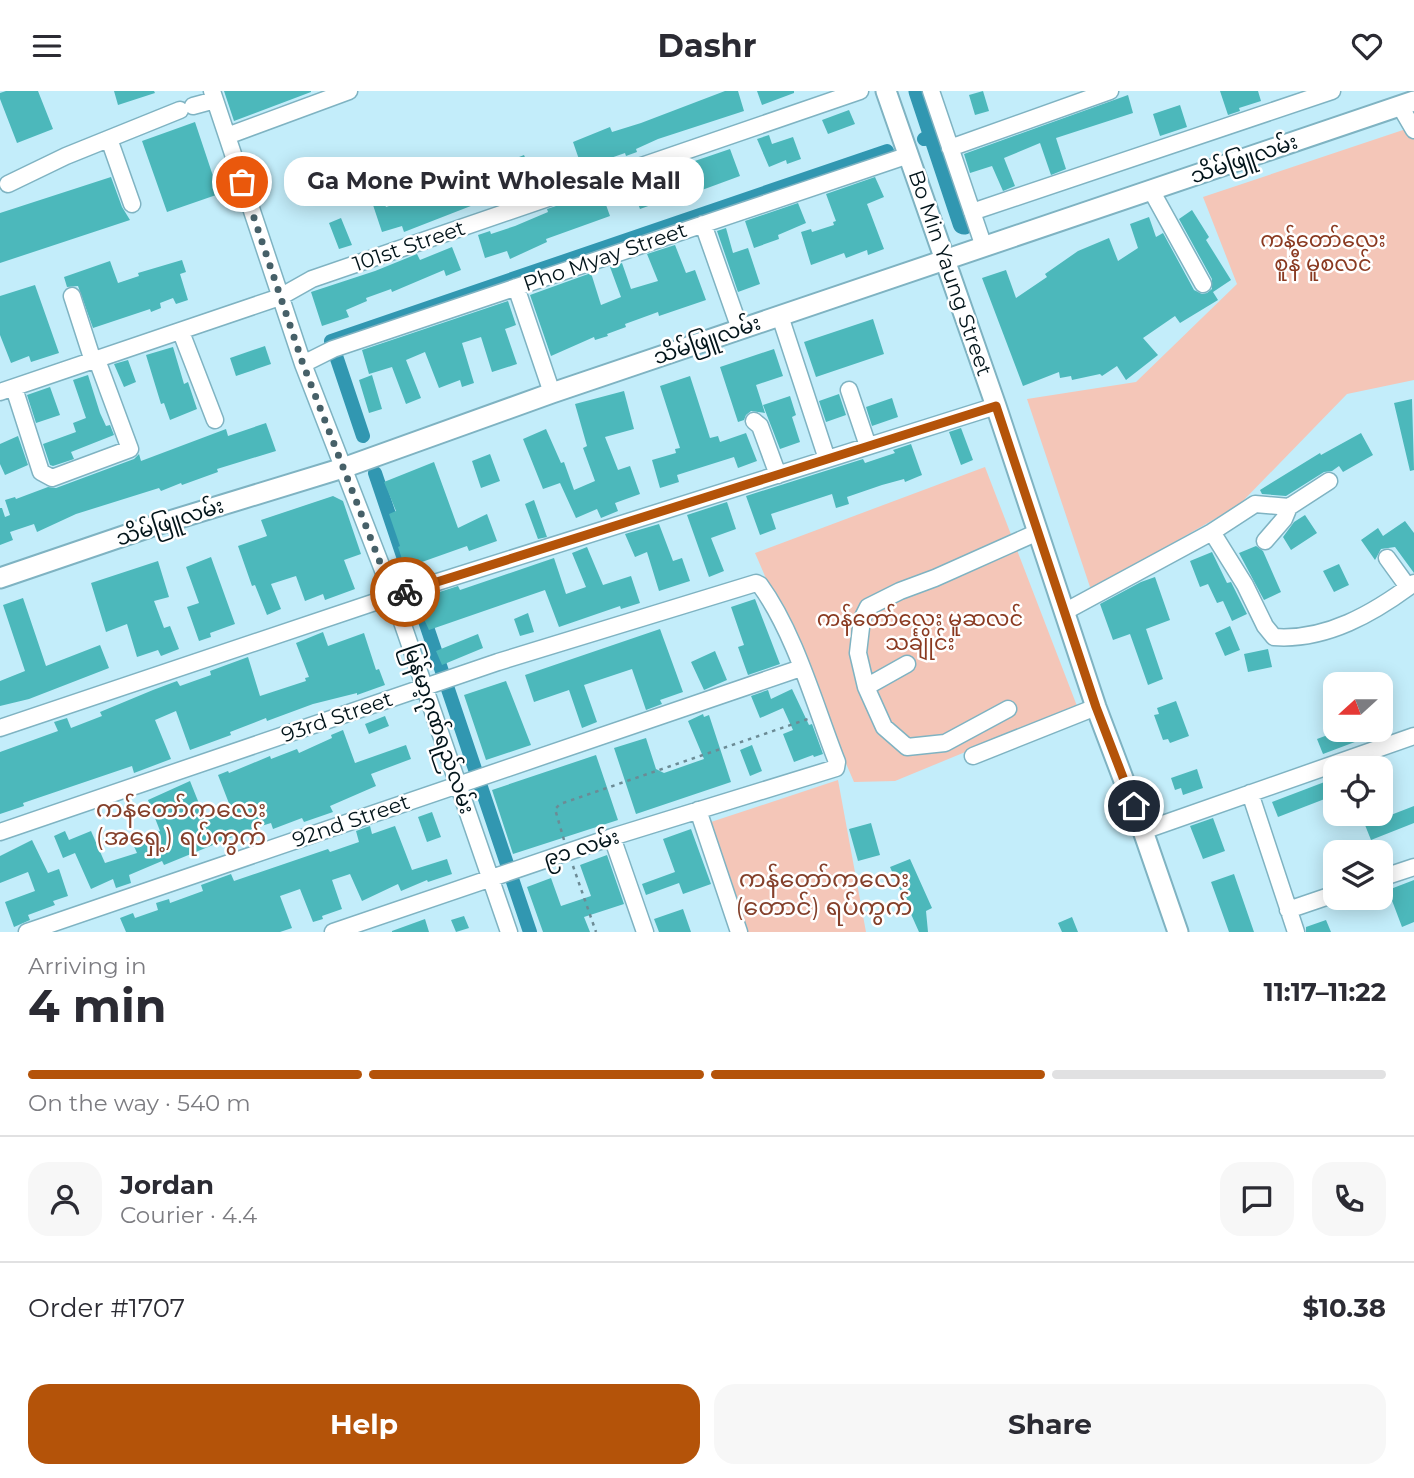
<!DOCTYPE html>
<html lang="en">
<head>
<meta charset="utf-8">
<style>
	:root { --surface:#fff; --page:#f7f7f7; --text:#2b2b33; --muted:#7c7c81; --line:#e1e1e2; --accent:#b45309 }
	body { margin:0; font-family:Montserrat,"Noto Sans Myanmar",sans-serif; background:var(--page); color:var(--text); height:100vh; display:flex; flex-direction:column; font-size:26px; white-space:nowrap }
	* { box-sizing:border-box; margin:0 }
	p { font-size:23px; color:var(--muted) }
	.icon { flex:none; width:38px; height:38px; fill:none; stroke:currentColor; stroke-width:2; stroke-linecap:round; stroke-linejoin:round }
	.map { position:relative; height:841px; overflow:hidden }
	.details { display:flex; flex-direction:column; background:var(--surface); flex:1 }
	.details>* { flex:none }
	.needle { width:46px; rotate:249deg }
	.fabs { position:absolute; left:1323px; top:581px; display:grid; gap:14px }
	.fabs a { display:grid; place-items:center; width:70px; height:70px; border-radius:14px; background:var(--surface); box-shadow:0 4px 18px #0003; font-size:35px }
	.pin { position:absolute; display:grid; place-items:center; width:60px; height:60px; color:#fff; margin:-30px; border:4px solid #fff; border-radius:50%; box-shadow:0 2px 7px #0007 }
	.courier { position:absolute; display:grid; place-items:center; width:70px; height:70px; margin:-35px; border:5px solid #b45309; border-radius:50%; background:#fff; color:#222; box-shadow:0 2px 9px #0007 }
	.bubble { position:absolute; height:49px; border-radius:21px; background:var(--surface); box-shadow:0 4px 18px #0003; font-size:23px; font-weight:700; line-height:49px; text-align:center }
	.summary em { font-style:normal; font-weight:700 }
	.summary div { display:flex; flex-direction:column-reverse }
	.summary { display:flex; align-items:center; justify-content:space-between; height:119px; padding:0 28px }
	h1 { font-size:46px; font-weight:700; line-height:52px }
	.bar { display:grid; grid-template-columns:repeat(4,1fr); gap:10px 7px; align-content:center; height:84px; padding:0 28px }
	.bar i { height:9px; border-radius:5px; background:var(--line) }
	.bar .active { background:var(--accent) }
	.bar p { grid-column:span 4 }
	.line { display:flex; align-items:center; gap:18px; padding:0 28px; border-top:2px solid var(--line) }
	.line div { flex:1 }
	.round { display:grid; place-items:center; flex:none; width:74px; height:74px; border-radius:21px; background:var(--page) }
	.action { display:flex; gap:14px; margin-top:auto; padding:14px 28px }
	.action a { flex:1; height:80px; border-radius:21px; background:var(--accent); color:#fff; font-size:28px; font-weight:700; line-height:80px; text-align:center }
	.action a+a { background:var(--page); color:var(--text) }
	header { display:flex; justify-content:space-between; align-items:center; height:91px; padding:0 28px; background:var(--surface); font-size:32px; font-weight:700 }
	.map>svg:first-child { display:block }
	.green { fill:#f4c6b8 }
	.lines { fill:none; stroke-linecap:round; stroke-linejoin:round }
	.canal { stroke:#3197b1; stroke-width:14 }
	.river { stroke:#3197b1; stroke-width:23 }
	.building { fill:#4cb8bb }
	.minor-casing { stroke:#7fb3c2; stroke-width:19 }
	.major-casing { stroke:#7fb3c2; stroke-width:23 }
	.path { stroke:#6c8b95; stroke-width:2.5; stroke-dasharray:3.5 5; stroke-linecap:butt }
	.minor { stroke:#fff; stroke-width:16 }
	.major { stroke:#fff; stroke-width:19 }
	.done { stroke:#466068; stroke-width:7; stroke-dasharray:0 12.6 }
	.route { stroke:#b45309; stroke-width:9 }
	.labels { text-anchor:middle; stroke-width:5; stroke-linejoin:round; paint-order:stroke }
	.street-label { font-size:21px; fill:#02141a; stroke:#fff }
	.park-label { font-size:21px; fill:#8a3a21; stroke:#fff }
	.quarter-label { font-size:24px; fill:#84402b; stroke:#fff }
</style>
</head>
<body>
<header><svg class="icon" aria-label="menu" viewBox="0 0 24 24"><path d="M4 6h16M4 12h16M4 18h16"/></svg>Dashr<svg class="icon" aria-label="heart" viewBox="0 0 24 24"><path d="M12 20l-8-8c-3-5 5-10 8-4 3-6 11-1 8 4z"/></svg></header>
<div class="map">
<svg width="1414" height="841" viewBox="0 0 1414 841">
	<rect width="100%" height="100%" fill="#c3edfa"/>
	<path class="green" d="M1409,37L1414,49V289L1347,303L1239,414L1091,499L1027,308L1136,291L1237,193L1203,106Z
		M985,376L1077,615L895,690L854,691L755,462Z
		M838,689L866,841H748L711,731Z"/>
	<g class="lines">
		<path class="canal" d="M924,48L934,44
			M363,345L331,250L887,60
			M375,382L530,841"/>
		<path class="river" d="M920,0L964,132"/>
	</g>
	<path class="building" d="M6,0H38L53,38L17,52L0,8V2Z
		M114,0H154L155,2L118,14Z
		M224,0H311V1L234,30Z
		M725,0H738L744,20L658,48L636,58L637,61L626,65L625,62L582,77L573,51L610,36L612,41L641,32Z
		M757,0H794V2L762,14Z
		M983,0L989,20L975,24L969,4Z
		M1220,0H1258L1261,10L1239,17L1240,20L1228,24Z
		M1128,4L1133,22L1056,47L1066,78L1051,84L1040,52L1004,67L1015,95L1003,100L992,75L970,82L964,63Z
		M1180,14L1187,36L1160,45L1153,23Z
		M849,19L855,33L828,43L822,29Z
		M195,31L219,103L167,121L142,50Z
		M769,44L772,53L793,46L801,68L787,73L786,69L769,76L757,48Z
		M730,58L740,85L702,99L701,96L640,118L630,92Z
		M524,64L535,90L404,141L402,135L382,141L373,114L384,111L386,116L407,109L409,114L463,94L462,89L488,81L486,76L502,73Z
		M111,86L122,116L130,129L0,172V122Z
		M875,86L884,106L867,113L884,158L868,164L867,159L846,167L844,162L811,174L801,141L811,138L812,141L834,134L833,131L836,130L826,103Z
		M601,100L610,125L546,148L547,151L510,168L507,160L485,167L478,144L490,140L491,143L515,135L548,121L547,118Z
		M798,112L806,132L778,144L779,148L754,157L745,130Z
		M1192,119L1209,146L1206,149L1231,189L1213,201L1218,209L1180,232L1175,225L1143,247L1158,264L1126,289L1117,275L1102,285L1100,283L1072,289L1071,285L1060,287L1059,281L1023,295L982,187L1006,179L1016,207L1047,186L1045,183L1078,160L1109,147L1118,170L1138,157L1130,133L1149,126L1156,146L1163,142L1194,199L1202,203L1207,202L1212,198V188L1179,128Z
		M341,127L352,154L339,158L329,132Z
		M726,137L733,162L748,157L760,193L738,201L717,140Z
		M675,154L686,182L695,179L706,209L659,225L658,221L625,233L626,236L607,243L608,245L595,249L594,246L551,265L530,204L591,182L601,214L621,206L610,176L622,172L631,198L658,190L647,163Z
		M452,156L461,179L446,185L444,179L392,201L391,198L366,207L367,210L346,219L349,226L322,235L311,201L375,180L417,163L420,169Z
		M182,169L186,181L180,183L188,209L176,213L173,207L160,212L161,217L151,221L150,218L93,237L78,195L67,196L64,186L110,170L118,192L139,185L138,182Z
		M35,194L59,262L31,271L29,265L11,272L0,244V205Z
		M508,210L516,234L505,238L517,273L492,281L481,246L462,252L474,292L462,296L460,289L439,297L425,261L406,269L421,307L406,313L392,276L369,283L362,259Z
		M873,228L884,263L816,286L804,251Z
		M265,255L271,273L236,285L230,267Z
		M173,256L184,293L188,291L197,318L170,329L164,312L161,313L146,264Z
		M774,258L783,285L756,294L765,322L751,320L746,324L744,329L738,331L720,276Z
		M128,269L136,291L124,296L114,273Z
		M88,284L100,322L106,335L110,334L114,344L71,361L74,368L53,375L50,374L43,353L76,341L73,332L86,327L73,289Z
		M372,284L382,318L369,322L359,289Z
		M690,285L710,347L718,345L720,351L746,342L757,370L738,377L734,366L677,384L679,391L660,397L652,369L676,362L675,358L680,357L660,295Z
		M50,296L60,324L36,332L27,304Z
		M624,300L634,338L605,346L618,379L630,375L640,403L615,412L618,420L601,427L597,418L576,427L560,392L543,398L523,348L546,338L561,372L564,371L574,399L595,390L583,357L587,355L575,313Z
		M839,303L846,324L826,331L819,310Z
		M790,305L796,324L792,326L800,351L780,358L763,314Z
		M892,307L898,326L872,335L866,316Z
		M1412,308L1414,379L1410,380L1394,312Z
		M266,332L276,360L217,378L218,381L182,394L181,392L161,400L159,397L76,423L37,441L34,433L10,441L13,449L0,454V417H2L5,426L10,424L5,409L15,406L16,408L48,396L56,397L134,368L139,363L141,370L226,338L228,345Z
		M961,337L973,369L961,374L949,341Z
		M1361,342L1373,364L1343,381L1339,375L1332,380L1324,381L1286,405L1262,403L1260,399L1320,362L1321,364Z
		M18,345L28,374L5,384L0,373V353Z
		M911,353L922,384L905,391L904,388L882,394L847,406L849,413L836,417L832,403L771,423L776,438L760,444L746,405L863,368L865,372L895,362L893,359Z
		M490,363L500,390L481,397L472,370Z
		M434,371L458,437L487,423L497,450L469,460L467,455L405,477L398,456L400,455L389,423L396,420L384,391Z
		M333,405L343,410L361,463L344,469L355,498L325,509L323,503L305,510L296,485L271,493L281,518L267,524L255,494L252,495L238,455L267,445L261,429Z
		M534,409L547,446L538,448L525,413Z
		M727,411L736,438L711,447L724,480L709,486L687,424Z
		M1305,424L1317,442L1291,459L1283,446L1294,431Z
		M1405,430L1414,442V482L1395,456L1381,458L1375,469L1361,449L1378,437L1383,445Z
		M659,433L673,470L682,467L690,490L659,500L647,461L635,466L625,443Z
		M1256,455L1263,460L1281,501L1264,509L1239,462Z
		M587,456L603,494L631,485L640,512L621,518L620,515L559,536L545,499L429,539L415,509L458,495L460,499L554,467L566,503L586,496L572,462Z
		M1212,461L1227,492L1231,491L1247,523L1232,530L1223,510L1217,512L1208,493L1200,496L1190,470Z
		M211,466L235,533L210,542L211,546L199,550L187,516L199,512L186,476Z
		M158,470L169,506L154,510L164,537L170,535L179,558L161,565L158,559L137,566L127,533L106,541L91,492Z
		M1339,473L1349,494L1334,501L1323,480Z
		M1155,486L1170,529L1146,538L1163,588L1148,594L1130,543L1113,549L1100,513L1141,491Z
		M23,507L46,575L100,554L109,577L29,608L0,615V590L25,580L3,514Z
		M755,508L780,573L748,584L738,556L744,554L731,516Z
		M528,522L534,541L520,545L514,528Z
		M1230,535L1240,559L1225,565L1215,542Z
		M660,538L683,601L660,609L662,613L646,619L632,578L584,594L597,631L582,637L569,599L534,611L525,584Z
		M323,541L328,555L364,542L376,579L379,578L385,594L357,604V602L313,613L267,630L266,627L230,641L231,644L190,659L176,620L155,629L171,668L134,682L132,675L23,712L24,715L0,723V661L58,640L54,631L67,627L71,637L102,625L100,621L153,599L177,590L180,595L211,584L210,580L248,566L260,605L306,590L305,587L309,586L296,552Z
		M478,543L483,557L442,574L436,560Z
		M1268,558L1272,576L1248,581L1244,563Z
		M715,560L727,589L704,599L691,571Z
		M506,590L531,654L486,669L464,604Z
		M792,598L809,634L812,633L823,663L814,666L813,664L794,671L783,643L793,639L783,617L760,627L751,605L768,599L771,608Z
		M1176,610L1189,645L1170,652L1168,648L1163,649L1154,624L1159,623L1157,617Z
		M703,623L704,626L709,624L731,691L636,723L614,657L646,647L656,678L664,682L704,668L688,630Z
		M385,625L389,635L369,643L365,633Z
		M343,639L355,672L406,654L411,668L371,683L376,695L330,715L333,721L304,731L302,727L273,738L271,732L252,738L164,774L162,770L129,784L131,792L116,797L113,788L91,798L75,762L63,767L54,745L65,740L69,749L91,740L105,772L137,762L132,751L160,740L148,709L190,690L204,725L230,715L218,684L228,680L229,682L270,665L271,668L297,658L299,662L332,647L331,644Z
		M1341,639H1384V640L1323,663L1317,648Z
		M752,654L762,680L750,685L740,659Z
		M596,664L618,729L513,763L492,699Z
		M1197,678L1203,697L1183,704L1181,697L1175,699L1171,687Z
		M1335,687V704L1278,726L1272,711Z
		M1414,715V732L1371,749L1365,734Z
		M432,721L441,746L427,751L418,726Z
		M1213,727L1225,760L1203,768L1190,735Z
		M871,732L880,764L858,770L849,738Z
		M370,735L372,743L395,735L412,779L447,768L452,783L428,791L427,789L401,800L398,793L362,810L350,783L332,789L342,818L322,825L323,828L313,831L300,798L280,805L292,837L280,841H126L120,827L133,822L135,827L158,819L156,812L169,808L170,812L203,800L201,794L231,783L234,790L328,758L330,761L359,751L356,740Z
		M691,738L711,793L683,803L679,792L646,804L642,793L675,781L663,748Z
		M32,749L48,782L59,778L68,805L53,810L55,814L28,824L30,829L14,836L5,811L35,800L28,781L0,792V765Z
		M607,764L624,813L584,826L590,841H543L527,796L551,787L561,815L591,805L580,774Z
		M910,768L932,817L926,820L928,841H919L890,776Z
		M1234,783L1254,841H1229L1211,791Z
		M1414,789V831L1402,836L1388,799Z
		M683,818L691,841H659L654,828Z
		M464,825L469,837L456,841L451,829Z
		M1072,826L1078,841H1062L1058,832Z
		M425,828L429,841H392V840Z
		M1326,829L1331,841H1306V836Z"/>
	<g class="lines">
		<defs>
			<path id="minor" d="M212,0L303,273L393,505L509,841
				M931,0L984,156
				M193,15L215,9
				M1400,15L1414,39
				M227,45L349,0
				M109,48L132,113
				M950,57L1110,0
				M8,93L66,65L180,19
				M1151,99L1203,193
				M972,121L1332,0
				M703,133L740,238
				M516,196L552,302
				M72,205L93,270
				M780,225L827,368
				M181,241L215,329
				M303,273L333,258L909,64
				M14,297L41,381L52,387L130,358L97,269
				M849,299L868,355
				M0,301L280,206L312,188L860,0
				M754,330L760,335L778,384
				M1212,441L1255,413L1289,416
				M1265,450L1284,428L1289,416L1329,390
				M1387,467L1408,496
				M1066,520L1212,441L1245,494L1265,535L1274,546C1326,550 1374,522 1414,492
				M866,596L907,573
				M1008,618L945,652L907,656L884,636L866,596L858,562L862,528L868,516L900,500L935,487L1038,441
				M0,637L393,505L996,315
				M973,665L1096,616
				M1250,702L1296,841
				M698,719L739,841
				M1143,740L1414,645
				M0,741L498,571L756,492L760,494C795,542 815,615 837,671L836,677L612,746L333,841
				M612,746L645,841
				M1381,787L1414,776
				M1288,819L1335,803
				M27,841L801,577"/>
			<path id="major" d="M886,0L996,315L1096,616L1143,740L1178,841
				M0,487L150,436L343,377L552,302L1414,10"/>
		</defs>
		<use href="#minor" class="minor-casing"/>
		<use href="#major" class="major-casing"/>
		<path class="path" d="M564,749L555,718L560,713L808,628
			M573,775L596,841"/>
		<use href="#minor" class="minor"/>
		<use href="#major" class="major"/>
	</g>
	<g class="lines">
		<path class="done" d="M242,91L303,273L383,479L393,505L405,501"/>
		<path class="route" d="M405,501L996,315L1096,616L1134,715"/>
	</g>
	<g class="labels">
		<g class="street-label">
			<text transform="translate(1244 68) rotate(-19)" y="7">သိမ်ဖြူလမ်း</text>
			<text transform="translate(409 155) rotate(-19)" y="7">101st Street</text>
			<text transform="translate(605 166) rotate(-19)" y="7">Pho Myay Street</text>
			<text transform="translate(950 182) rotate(71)" y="7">Bo Min Yaung Street</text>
			<text transform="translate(707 249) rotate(-19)" y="7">သိမ်ဖြူလမ်း</text>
			<text transform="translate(170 431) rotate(-18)" y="7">သိမ်ဖြူလမ်း</text>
			<text transform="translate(337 626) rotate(-19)" y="7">93rd Street</text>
			<text transform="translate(439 638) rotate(71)" y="7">မြန်မာ့ဂုဏ်ရည်လမ်း</text>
			<text transform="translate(351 730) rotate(-19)" y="7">92nd Street</text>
			<text transform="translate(581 757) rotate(-18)" y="7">၉၁ လမ်း</text>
		</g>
		<g class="park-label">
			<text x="1323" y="156">ကန်တော်လေး<tspan x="1323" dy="24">စူနီ မူစလင်</tspan></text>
			<text x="920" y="535">ကန်တော်လေး မူဆလင်<tspan x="920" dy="24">သင်္ချိုင်း</tspan></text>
		</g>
		<g class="quarter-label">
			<text x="181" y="726">ကန်တော်ကလေး<tspan x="181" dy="28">(အရှေ့) ရပ်ကွက်</tspan></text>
			<text x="824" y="796">ကန်တော်ကလေး<tspan x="824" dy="28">(တောင်) ရပ်ကွက်</tspan></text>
		</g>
	</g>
</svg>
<div class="fabs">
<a><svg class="needle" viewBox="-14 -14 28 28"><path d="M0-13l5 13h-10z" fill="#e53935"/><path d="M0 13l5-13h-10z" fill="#7c7c81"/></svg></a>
<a><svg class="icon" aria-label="locate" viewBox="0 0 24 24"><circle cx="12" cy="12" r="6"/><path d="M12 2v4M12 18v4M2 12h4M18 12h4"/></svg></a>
<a><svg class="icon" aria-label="layers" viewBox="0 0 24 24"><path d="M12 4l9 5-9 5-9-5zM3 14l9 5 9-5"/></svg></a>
</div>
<div class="pin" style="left:242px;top:91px;background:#ea580c"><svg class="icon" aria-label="bag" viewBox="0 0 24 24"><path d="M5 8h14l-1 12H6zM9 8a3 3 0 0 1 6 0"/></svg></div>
<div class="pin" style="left:1134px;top:715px;background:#1f2937"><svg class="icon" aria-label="home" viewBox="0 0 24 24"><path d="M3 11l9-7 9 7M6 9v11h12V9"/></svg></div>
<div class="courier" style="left:405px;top:501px"><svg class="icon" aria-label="bike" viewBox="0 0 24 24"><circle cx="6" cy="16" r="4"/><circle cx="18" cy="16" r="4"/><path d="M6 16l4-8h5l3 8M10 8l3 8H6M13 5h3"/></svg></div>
<div class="bubble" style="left:284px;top:66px;width:420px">Ga Mone Pwint Wholesale Mall</div>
</div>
<section class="details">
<div class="summary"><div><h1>4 min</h1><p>Arriving in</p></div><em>11:17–11:22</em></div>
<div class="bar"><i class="active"></i><i class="active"></i><i class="active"></i><i></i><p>On the way · 540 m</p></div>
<div class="line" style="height:126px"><a class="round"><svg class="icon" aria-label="person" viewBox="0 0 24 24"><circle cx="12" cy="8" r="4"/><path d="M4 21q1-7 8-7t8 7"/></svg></a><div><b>Jordan</b><p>Courier · 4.4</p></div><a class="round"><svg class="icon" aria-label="chat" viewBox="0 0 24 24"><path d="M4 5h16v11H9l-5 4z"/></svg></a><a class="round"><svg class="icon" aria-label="phone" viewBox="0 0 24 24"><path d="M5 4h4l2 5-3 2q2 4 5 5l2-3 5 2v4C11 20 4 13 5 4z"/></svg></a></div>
<div class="line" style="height:91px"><div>Order #1707</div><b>$10.38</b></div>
<div class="action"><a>Help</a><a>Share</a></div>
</section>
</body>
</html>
